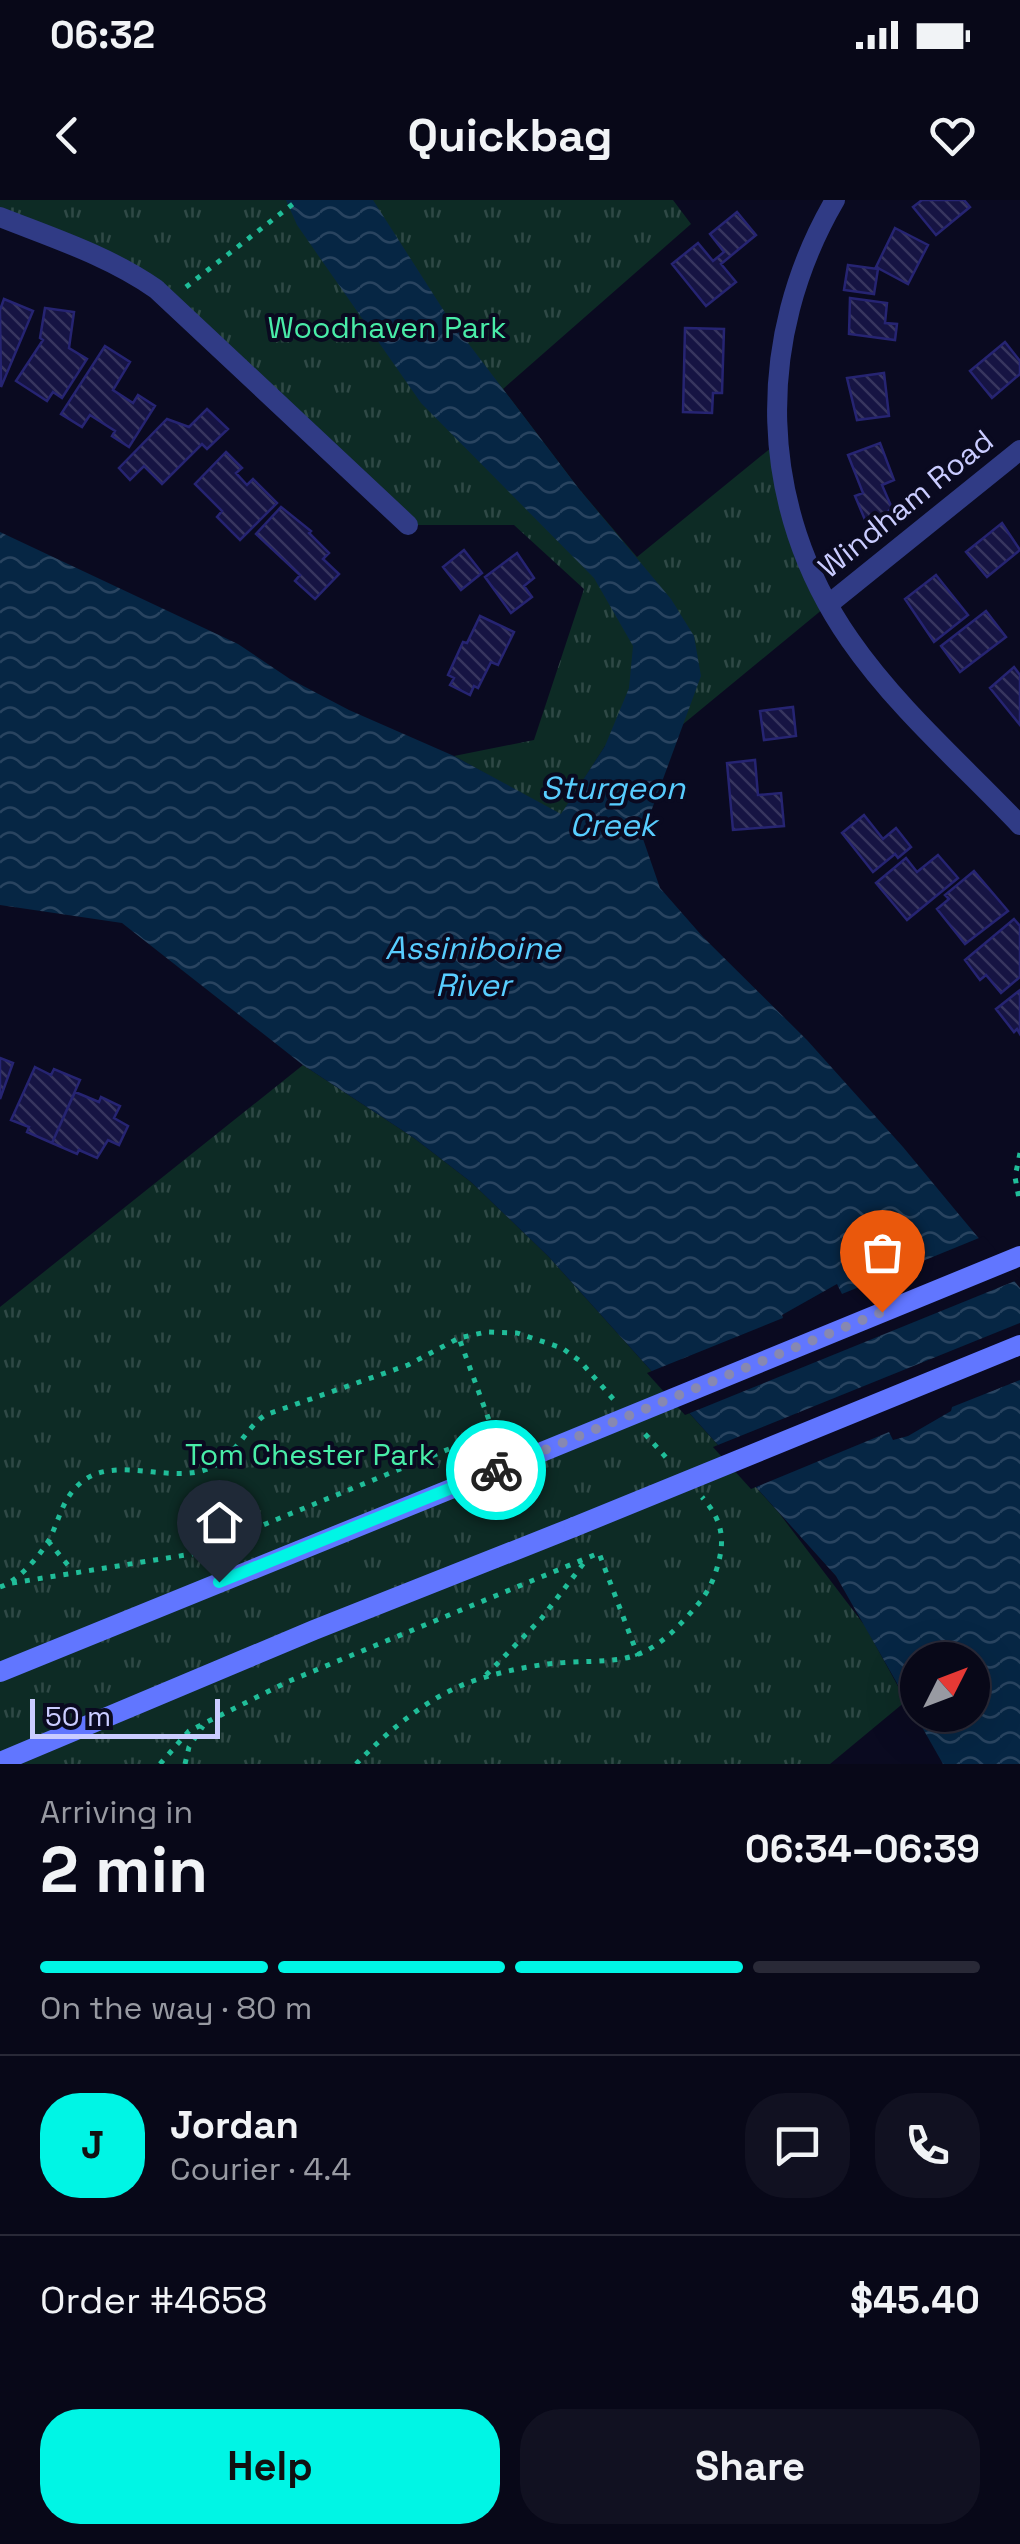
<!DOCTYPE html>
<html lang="en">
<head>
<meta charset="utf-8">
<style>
	:root { --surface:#080818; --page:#111121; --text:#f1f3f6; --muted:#989aa2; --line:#292937; --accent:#00f5e5 }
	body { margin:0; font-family:"Space Grotesk",sans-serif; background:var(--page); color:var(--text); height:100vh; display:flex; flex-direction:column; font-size:38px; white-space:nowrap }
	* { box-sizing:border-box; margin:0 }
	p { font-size:32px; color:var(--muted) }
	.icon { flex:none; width:55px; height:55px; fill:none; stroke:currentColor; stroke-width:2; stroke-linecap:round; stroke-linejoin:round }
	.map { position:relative; height:1564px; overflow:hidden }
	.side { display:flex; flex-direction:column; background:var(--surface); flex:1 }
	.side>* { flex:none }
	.needle { width:65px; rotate:48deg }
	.tools { position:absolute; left:900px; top:1442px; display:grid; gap:20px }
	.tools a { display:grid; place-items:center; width:90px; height:90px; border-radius:50%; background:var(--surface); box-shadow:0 10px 40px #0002,0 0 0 2px var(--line); font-size:50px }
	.scale { position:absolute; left:30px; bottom:25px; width:190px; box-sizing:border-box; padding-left:10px; border:5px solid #caccff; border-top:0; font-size:28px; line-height:35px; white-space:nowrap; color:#caccff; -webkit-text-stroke:8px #0a0a20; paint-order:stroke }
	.pin { position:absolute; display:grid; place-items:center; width:85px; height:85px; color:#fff; margin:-102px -42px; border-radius:50% 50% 50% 0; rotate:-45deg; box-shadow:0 0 10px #0007 }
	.pin .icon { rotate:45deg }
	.courier { position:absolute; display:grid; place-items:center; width:100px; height:100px; margin:-50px; border:8px solid #00f5e5; border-radius:50%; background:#fff; color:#222; box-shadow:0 2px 12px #0007 }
	.summary em { font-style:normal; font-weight:800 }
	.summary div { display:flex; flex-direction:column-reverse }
	.summary { display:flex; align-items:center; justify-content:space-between; height:170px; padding:0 40px }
	h1 { font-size:65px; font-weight:800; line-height:75px }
	.bar { display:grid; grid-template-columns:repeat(4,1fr); gap:15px 10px; align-content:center; height:120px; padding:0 40px }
	.bar i { height:12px; border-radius:8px; background:var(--line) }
	.bar .current { background:var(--accent) }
	.bar p { grid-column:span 4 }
	.line { display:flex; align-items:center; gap:25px; padding:0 40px; border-top:2px solid var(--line) }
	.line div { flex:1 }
	.round { display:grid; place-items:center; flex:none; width:105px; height:105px; border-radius:40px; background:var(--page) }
	.cta { display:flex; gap:20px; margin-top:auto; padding:20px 40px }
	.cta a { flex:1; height:115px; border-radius:40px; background:var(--accent); color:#111; font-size:40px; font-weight:800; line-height:115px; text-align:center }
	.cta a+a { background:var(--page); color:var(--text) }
	.status { display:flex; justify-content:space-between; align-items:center; height:70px; padding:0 50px; background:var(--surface); direction:ltr }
	.status svg { height:28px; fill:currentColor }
	header { display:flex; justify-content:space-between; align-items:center; height:130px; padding:0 40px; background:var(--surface); font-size:45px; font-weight:800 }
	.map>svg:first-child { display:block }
	.park { fill:url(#park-tufts) }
	.water { fill:url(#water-waves); fill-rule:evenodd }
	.pier { fill:#0a0a20 }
	.building { fill:url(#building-back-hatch); stroke:#262472; stroke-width:2.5 }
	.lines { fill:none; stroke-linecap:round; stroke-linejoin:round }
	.path { stroke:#20bd99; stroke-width:5; stroke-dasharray:5 8; stroke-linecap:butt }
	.street { stroke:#303b85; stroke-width:20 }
	.secondary { stroke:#6176ff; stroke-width:20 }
	.secondary-bridge { stroke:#6176ff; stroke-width:20 }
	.done { stroke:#8788b1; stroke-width:10; stroke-dasharray:0 18 }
	.route { stroke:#00f5e5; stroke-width:12 }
	.labels { text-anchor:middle; stroke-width:8; stroke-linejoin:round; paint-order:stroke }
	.park-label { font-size:30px; fill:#49eca8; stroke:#0a0a20 }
	.street-label { font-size:30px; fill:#caccff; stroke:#0a0a20 }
	.water-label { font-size:32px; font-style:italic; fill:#58cdff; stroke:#0a0a20 }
</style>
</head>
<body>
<div class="status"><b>06:32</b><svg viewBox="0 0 49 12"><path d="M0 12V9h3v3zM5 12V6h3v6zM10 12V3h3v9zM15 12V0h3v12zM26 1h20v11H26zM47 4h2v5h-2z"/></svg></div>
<header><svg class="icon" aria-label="back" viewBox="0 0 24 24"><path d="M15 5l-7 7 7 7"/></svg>Quickbag<svg class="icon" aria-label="heart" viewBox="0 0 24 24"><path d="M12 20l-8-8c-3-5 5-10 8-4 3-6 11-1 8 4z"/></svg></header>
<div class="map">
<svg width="1020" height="1564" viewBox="0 0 1020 1564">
	<defs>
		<pattern id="park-tufts" width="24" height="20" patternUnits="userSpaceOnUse" patternTransform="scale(2.5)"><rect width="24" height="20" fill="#0d2b25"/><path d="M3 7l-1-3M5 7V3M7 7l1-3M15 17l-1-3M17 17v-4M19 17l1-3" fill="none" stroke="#2f4946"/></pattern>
		<pattern id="water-waves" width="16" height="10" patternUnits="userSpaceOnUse" patternTransform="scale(2.5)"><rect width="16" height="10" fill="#062644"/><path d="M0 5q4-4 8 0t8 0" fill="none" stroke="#294460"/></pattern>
		<pattern id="building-back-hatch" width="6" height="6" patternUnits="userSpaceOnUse" patternTransform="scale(2.5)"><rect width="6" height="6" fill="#161443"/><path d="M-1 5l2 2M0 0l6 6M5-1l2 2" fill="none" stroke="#37355f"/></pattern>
	</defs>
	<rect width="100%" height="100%" fill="#0a0a20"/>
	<path class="park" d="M0,0H673L691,24L503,189L579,289L637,357L777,243L829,404L642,558L605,546L561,615L454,556L534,540L584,389L514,325H408L172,103L0,17Z
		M303,865L414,938L471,982L548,1056L779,1313L865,1426L906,1501L830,1564H0V1107Z"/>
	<path class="water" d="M286,0H373L446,114L579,289L671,399L694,436L701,476L642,636L660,688L703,737L807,840L903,947L1020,1088V1564H943L836,1376L548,1056L471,982L414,938L303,865L122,723L0,705V332L238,444L290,479L349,510L454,556L561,614L605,546L629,488L633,446L594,378L421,203L297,25ZM918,1460H972V1515H918Z"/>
	<path class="pier" d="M984,1036L1020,1079L685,1215L647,1173L783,1118L782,1115L837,1084L842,1094Z
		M1020,1123V1180L952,1207L951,1211L908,1236L893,1240L889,1232L751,1289L713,1247Z"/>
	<path class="building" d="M922,0H964L970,7L936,35L913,7Z
		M737,12L756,35L721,64L736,82L706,106L672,64L698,43L713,61L724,52L710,34Z
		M895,28L928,45L908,84L876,67Z
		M848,65L878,69L874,94L844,90Z
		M850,98L887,103L885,123L897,124L895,140L849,134Z
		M4,99L33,111L1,187L0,110Z
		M45,108L74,112L69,148L87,159L62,198L53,192L47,201L16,181L43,140L40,138Z
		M685,128L724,129L722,193H713L712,213L683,212Z
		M1005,142L1020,161V174L992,198L970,171Z
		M105,146L130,162L113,190L133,203L138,195L155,206L129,247L112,236L115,231L90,215L82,227L61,214Z
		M884,173L889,216L857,220L847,178Z
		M207,209L228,229L207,249L202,244L162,284L144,266L130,280L119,268L167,219L189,227Z
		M880,243L894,280L882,285L892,308L868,327L855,296L863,293L848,255Z
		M226,252L242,268L236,273L247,285L253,279L277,303L240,340L217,317L222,311L195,284Z
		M281,307L311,331L309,333L329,353L323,359L339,374L315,399L295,381L300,375L256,334Z
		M1002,323L1020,350L987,377L966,352Z
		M464,350L482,373L461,390L443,367Z
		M517,353L534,378L524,386L532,397L511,413L485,377Z
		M936,375L968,415L934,442L905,399Z
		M986,411L1006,437L960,472L941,446Z
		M480,416L514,432L498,465L491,462L478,488L474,486L470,495L450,485L454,478L448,475L463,442L467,443Z
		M1014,467L1020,475V525L990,488Z
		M793,507L796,536L764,540L760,511Z
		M755,560L758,595L781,593L784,626L733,630L727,563Z
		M864,615L883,639L896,628L911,647L898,658L895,654L873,672L842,633Z
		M938,655L958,678L907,720L876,683L906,658L917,672Z
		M974,671L1008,711L965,744L937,709L949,699L945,695Z
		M1014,719L1020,726V777L1001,793L986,775L980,780L965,760Z
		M1020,790V834L1017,829L1014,832L996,809Z
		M0,858L13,863L0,899Z
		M35,867L51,875L54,869L80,880L52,943L27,932L29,927L11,920Z
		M75,892L99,902L101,897L120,906L114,918L128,926L119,945L108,940L97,958L79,950L77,954L52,943Z"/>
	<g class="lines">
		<path class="path" d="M186,87L298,0
			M1020,953L1015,977L1020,1004
			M645,1234L671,1263
			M48,1341L72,1370
			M12,1383L192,1354L493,1231L459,1138
			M0,1387C18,1381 39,1357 49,1340C60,1319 62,1297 83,1281C117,1255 172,1285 210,1268C235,1257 244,1230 265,1215L408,1165L459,1138L486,1132L517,1133L562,1148L580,1161L614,1200
			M486,1475L541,1419L587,1359
			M160,1564L189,1531L287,1482L599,1353L638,1456
			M185,1564L189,1547L203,1526
			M356,1564C388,1531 429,1496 473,1481C497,1473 523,1467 548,1464C612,1457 637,1472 686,1418C699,1404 709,1392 715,1374C726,1342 724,1322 702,1297"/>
		<path class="street" d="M835,0C754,139 757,306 850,440C897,508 963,565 1020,625
			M0,17C53,38 109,56 156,89L408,325
			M829,404L1020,250"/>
		<path class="secondary" d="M0,1472L537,1254
			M0,1562L314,1430L574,1327"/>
		<path class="secondary-bridge" d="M537,1254L1020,1056
			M574,1327L1020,1145"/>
	</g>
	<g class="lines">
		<path class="done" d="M496,1270L882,1112"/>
		<path class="route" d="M219,1382L496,1270"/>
	</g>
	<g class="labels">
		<g class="park-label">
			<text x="387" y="138">Woodhaven Park</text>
			<text x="310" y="1265">Tom Chester Park</text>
		</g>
		<g class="street-label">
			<text transform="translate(906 304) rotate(-39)" y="10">Windham Road</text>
		</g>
		<g class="water-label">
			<text x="613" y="599">Sturgeon<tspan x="613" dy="37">Creek</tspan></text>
			<text x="473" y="759">Assiniboine<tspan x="473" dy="37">River</tspan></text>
		</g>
	</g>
</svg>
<div class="tools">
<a><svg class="needle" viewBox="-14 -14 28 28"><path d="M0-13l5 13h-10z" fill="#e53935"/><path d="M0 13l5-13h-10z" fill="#989aa2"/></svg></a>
</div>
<div class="scale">50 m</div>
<div class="pin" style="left:882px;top:1112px;background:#ea580c"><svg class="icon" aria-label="bag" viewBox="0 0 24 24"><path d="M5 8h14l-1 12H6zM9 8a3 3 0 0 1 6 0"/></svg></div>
<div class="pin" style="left:219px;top:1382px;background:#1f2937"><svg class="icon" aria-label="home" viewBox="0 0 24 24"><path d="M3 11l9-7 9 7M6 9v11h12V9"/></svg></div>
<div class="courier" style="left:496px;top:1270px"><svg class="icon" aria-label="bike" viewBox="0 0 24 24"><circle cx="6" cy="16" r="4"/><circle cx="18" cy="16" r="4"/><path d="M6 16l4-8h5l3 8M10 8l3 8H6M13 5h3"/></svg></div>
</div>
<section class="side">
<div class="summary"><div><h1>2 min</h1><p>Arriving in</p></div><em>06:34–06:39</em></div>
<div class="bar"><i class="current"></i><i class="current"></i><i class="current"></i><i></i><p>On the way · 80 m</p></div>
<div class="line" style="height:180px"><b class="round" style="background:var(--accent);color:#111">J</b><div><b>Jordan</b><p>Courier · 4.4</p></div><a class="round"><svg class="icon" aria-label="chat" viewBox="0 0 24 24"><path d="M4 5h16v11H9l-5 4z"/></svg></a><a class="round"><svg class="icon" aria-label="phone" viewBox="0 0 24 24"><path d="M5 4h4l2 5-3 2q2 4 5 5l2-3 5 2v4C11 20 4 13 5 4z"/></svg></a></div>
<div class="line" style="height:130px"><div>Order #4658</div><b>$45.40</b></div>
<div class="cta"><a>Help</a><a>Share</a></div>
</section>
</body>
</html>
